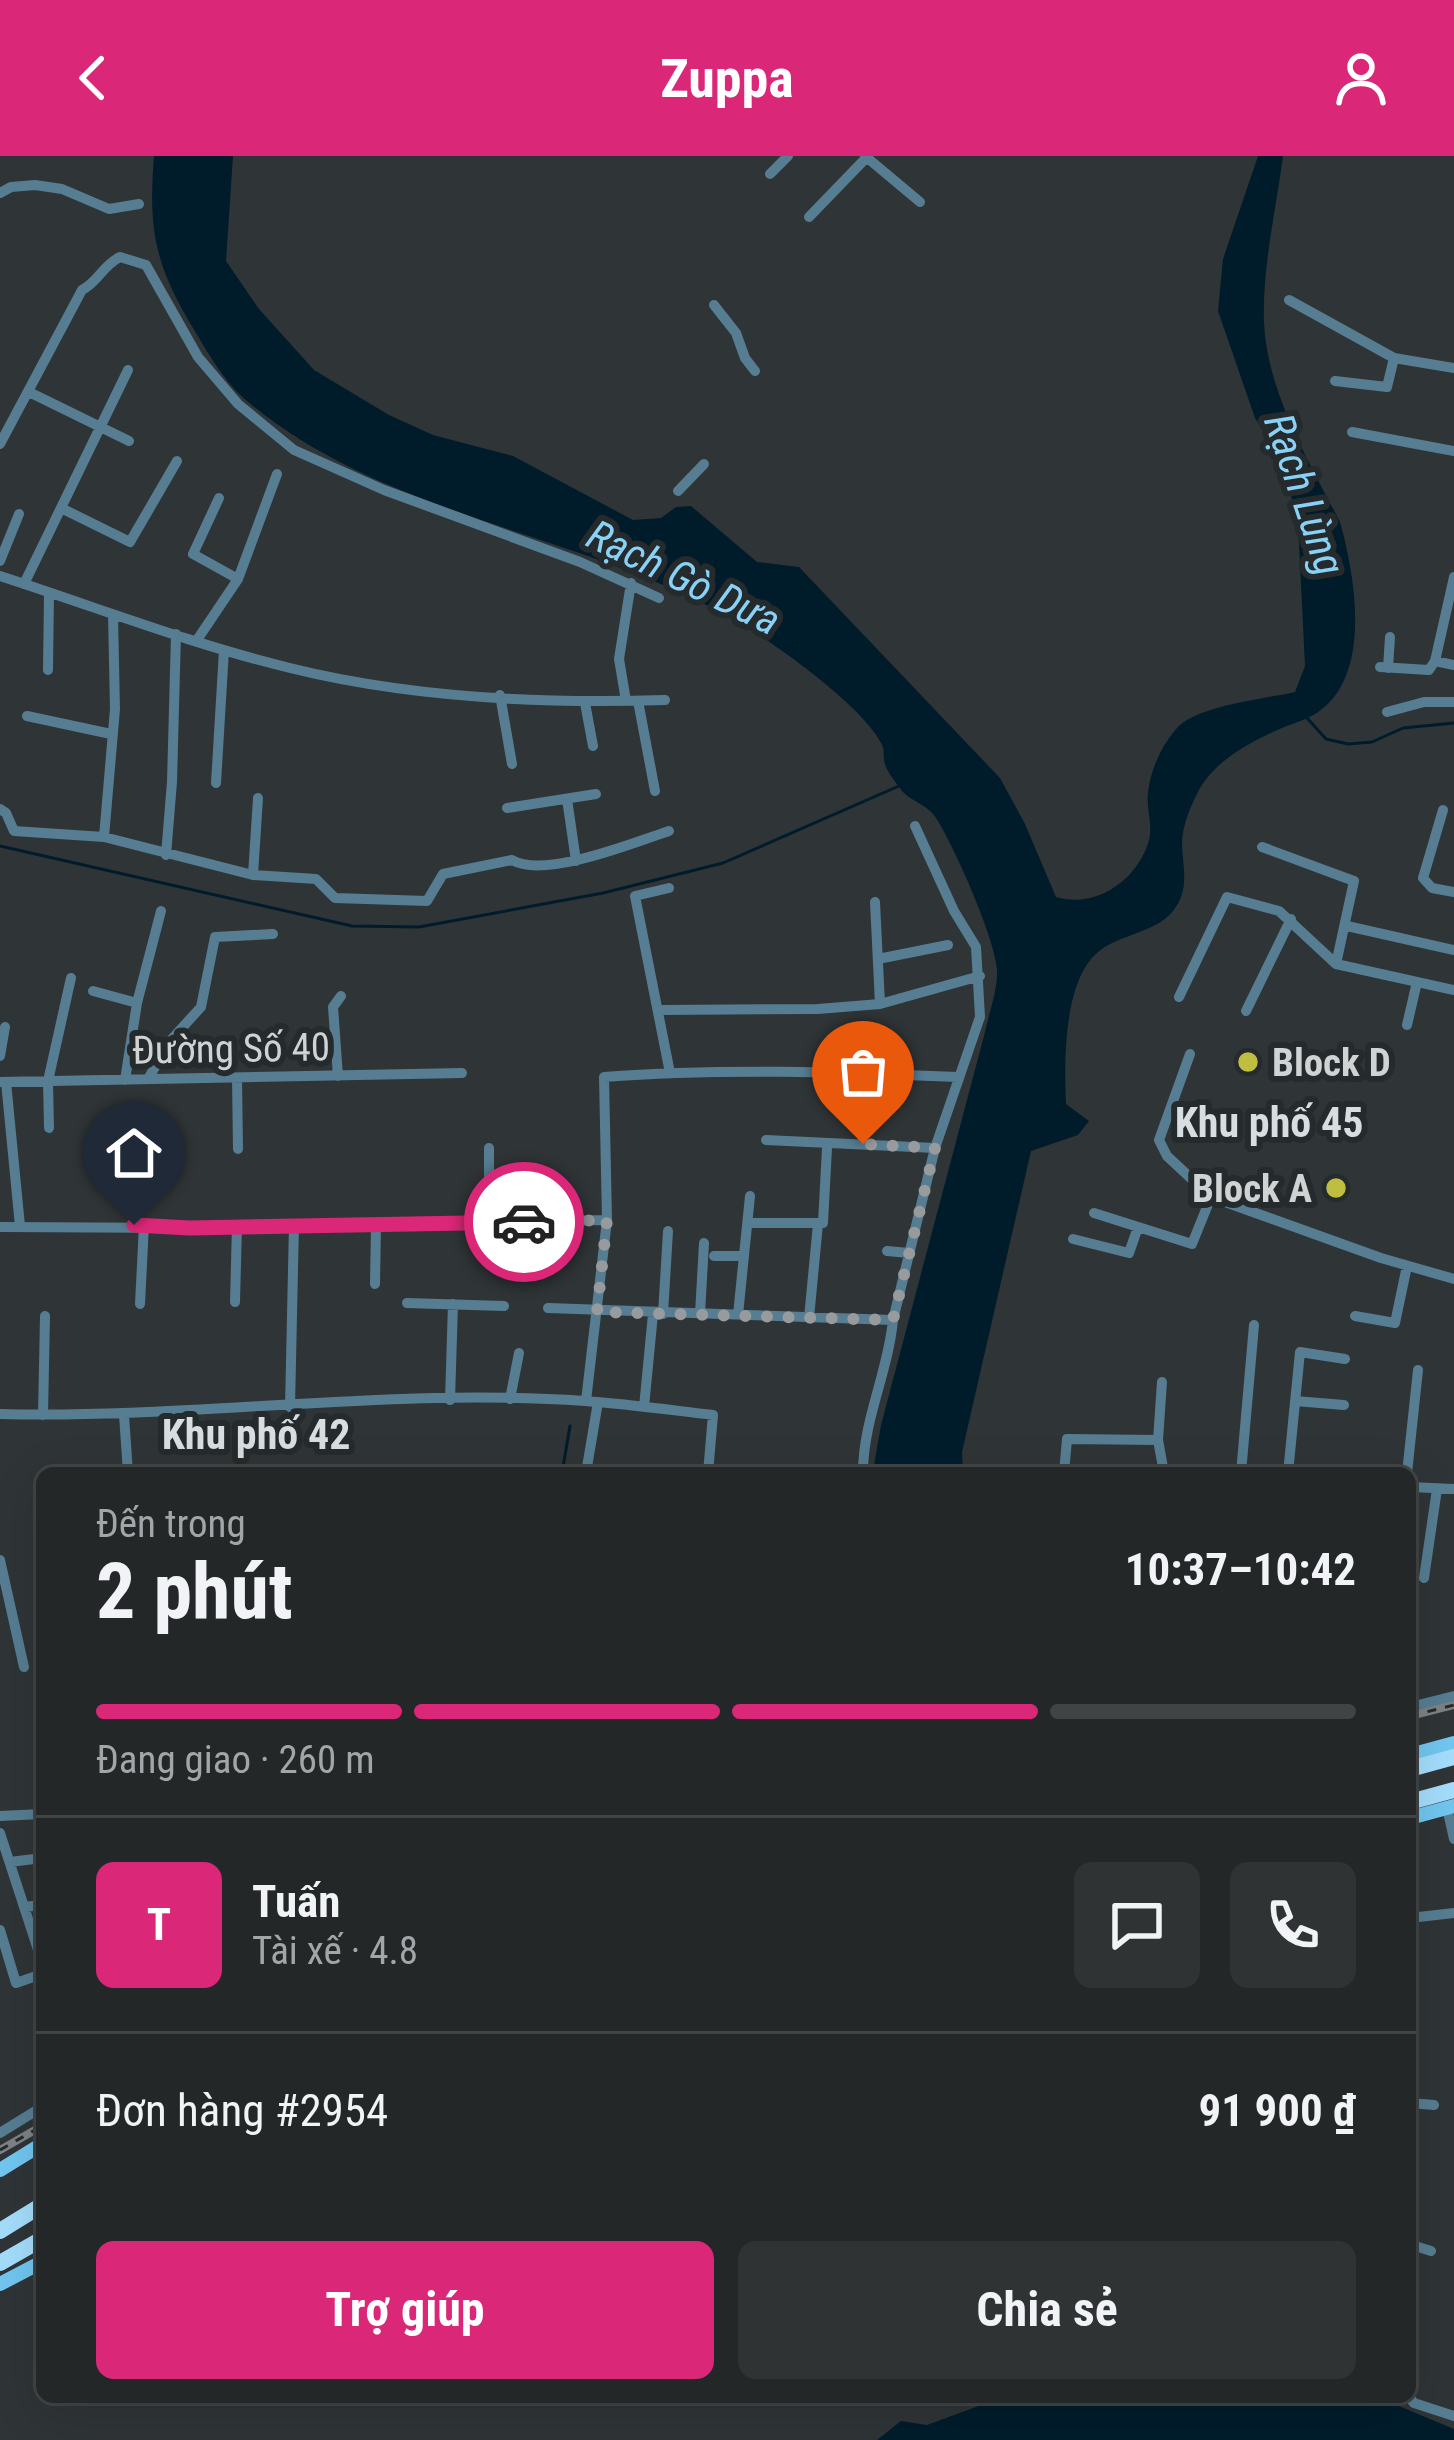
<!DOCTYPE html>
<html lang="vi">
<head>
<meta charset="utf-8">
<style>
	:root { --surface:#232728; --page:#2f3334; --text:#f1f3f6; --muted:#a3a5a8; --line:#404445; --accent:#db2777 }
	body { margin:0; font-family:"Roboto Condensed",sans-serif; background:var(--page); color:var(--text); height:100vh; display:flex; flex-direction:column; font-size:45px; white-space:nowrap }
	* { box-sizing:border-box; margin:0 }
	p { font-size:39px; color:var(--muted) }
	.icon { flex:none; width:66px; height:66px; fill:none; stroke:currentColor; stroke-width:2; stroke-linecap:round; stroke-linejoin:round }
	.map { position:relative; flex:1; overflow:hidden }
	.drawer { position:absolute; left:36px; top:1311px; width:1380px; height:936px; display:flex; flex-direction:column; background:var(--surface); border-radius:18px; box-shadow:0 12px 48px #0002,0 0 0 3px var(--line) }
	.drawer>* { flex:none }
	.pin { position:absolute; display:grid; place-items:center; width:102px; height:102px; color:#fff; margin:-123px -51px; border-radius:50% 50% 50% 0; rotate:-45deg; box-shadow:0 0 12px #0007 }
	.pin .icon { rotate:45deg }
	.courier { position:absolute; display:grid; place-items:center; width:120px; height:120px; margin:-60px; border:9px solid #db2777; border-radius:50%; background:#fff; color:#222; box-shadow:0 3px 15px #0007 }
	.summary em { font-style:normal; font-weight:700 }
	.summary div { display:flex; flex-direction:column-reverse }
	.summary { display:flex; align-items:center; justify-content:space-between; height:204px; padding:0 60px }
	h1 { font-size:78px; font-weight:700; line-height:90px }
	.bar { display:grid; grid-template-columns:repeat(4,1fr); gap:18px 12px; align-content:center; height:144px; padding:0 60px }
	.bar i { height:15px; border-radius:9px; background:var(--line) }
	.bar .selected { background:var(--accent) }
	.bar p { grid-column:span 4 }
	.line { display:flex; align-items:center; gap:30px; padding:0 60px; border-top:3px solid var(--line) }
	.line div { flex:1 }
	.round { display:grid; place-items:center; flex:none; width:126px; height:126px; border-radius:18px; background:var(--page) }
	.action { display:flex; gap:24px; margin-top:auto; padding:24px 60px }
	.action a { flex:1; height:138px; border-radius:18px; background:var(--accent); color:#fff; font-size:48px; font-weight:700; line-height:138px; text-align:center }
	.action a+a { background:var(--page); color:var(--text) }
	header { display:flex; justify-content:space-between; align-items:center; height:156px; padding:0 60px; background:var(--accent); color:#fff; font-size:54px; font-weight:700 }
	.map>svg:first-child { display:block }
	.water { fill:#001c2b }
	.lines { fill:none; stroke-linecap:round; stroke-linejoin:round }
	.stream { stroke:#001c2b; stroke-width:3 }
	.minor { stroke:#567d92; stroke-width:10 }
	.major { stroke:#71c6f0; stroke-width:14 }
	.highway { stroke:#a4ddfc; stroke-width:16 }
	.rail-casing { stroke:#7e8284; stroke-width:8 }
	.rail { stroke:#252a2c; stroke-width:3; stroke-dasharray:9; stroke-linecap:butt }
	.done { stroke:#989b9d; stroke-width:12; stroke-dasharray:0 21.6 }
	.route { stroke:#db2777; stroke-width:15 }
	.poi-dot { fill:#c0be40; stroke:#252a2c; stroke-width:4.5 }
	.labels { text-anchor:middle; stroke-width:12; stroke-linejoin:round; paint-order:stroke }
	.street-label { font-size:39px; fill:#d0d3d4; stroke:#252a2c }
	.poi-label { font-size:39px; font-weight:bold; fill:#d0d3d4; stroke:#252a2c; text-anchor:start }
	.water-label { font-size:42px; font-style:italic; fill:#88d1f7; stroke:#252a2c }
	.neighbourhood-label { font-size:42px; font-weight:bold; fill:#d7dde0; stroke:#252a2c }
</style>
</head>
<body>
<header><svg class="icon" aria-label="back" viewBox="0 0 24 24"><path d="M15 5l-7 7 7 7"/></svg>Zuppa<svg class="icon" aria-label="person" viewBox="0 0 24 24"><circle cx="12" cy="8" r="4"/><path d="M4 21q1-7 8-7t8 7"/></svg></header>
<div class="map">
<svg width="1454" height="2284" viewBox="0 0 1454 2284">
	<rect width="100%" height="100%" fill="#2f3436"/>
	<path class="water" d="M154,0H233L226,105L259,153L314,214L389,259L433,279L513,300L633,364L661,362L676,351L691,350L757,406L799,411L1000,622L1025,668L1056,741C1096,753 1138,724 1149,684C1153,667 1146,653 1148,637C1150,614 1163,586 1179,570C1201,549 1265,543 1295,536L1305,510L1298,368L1282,303L1255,262L1218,155L1223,103L1258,0H1283C1276,54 1262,112 1264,167C1267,235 1309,306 1340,366C1356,423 1376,535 1303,564C1267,577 1219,598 1199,634C1191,649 1183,668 1182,685C1182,711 1191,732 1173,755C1156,776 1123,778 1102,793C1063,819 1064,906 1066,948L1089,965L1078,979L1031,995L962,1296L963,1317L873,1315L881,1269L985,876C989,857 998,833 997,814C995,782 954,690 936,662C927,648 912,646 902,635C895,625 886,616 884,604C883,595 885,595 881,587C865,554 790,499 759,479C602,377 393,368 247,245C225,227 208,197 193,172C155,109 148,74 154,0Z
		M1003,2241H1386L1389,2246L1454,2273V2284H877L901,2265L927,2269Z"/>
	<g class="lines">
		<path class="stream" d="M1307,562L1326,583L1348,588L1372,586L1403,572L1454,567
			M0,690L352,770L419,771L603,737L723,707L899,630
			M562,1317L570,1270"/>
		<path class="minor" d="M865,0L920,46
			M770,18L788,0
			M0,37L11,31L35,29L62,33L109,53L139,48
			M809,61L867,1
			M1289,144L1394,202L1454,212
			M714,149L736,177L745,202L755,215
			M1335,225L1387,231L1394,202
			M29,236L129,285
			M1352,276L1454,295
			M0,288L82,134C99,125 102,110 120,101L146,109L198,201L238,248L294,294L384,334L580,406L659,442
			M678,335L704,308
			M219,342L193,398L238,423
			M61,352L130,386L177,305
			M0,405L19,358
			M0,420C96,451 191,488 290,512C411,542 540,548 665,544
			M24,428L128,214
			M197,484L238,423L277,318
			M1435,505L1454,421
			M1380,511L1429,514L1435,505L1454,509
			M1388,512L1390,481
			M48,514L49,437
			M500,539L512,608
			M626,545L619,503L631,427
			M638,545L655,635
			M585,547L593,590
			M1387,556L1424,546H1454
			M27,560L111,578
			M216,627L224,494
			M567,643L576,705
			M507,652L596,638
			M0,653L6,657L14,675L104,681L253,719L316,723L335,742L427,745L443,718L512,704C544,723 633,687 669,675
			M1443,654L1423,722L1432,732L1454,736
			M104,681L115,553L113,459
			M1262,691L1354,725L1336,808
			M166,699L172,626L176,478
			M253,719L258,642
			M669,732L635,740L670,917
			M875,746L880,848
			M1347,770L1454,794
			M878,803L948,789
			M93,835L137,847
			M1179,841L1227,741L1279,755L1336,808L1454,834
			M660,854L818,853L880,848L980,820
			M1246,855L1291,763
			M1407,869L1417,826
			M1190,898L1159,984L1167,1000L1211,1041L1381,1102L1454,1123
			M0,900L5,871
			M338,920L333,851L341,840
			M237,922L238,993
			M148,923L170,885L201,851L215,781L273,778
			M125,924L137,847L161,755
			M0,926L462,917
			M6,926L20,1070
			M49,972L48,925L71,822
			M766,984L935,992
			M489,992V1067
			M537,1021V1066
			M1094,1057L1192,1088L1211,1041
			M748,1067H823L827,992
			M0,1071L190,1072L607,1064
			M1073,1083L1129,1097L1138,1071
			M887,1095L909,1097
			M714,1100H744
			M375,1128L376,1068
			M235,1146L237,1069
			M407,1147L504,1150
			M140,1148L144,1069
			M548,1152L893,1164
			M663,1158L668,1075
			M700,1158L704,1087
			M738,1159L750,1040
			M1355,1160L1395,1167L1407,1110
			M809,1162L818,1068
			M510,1243L519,1197
			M450,1244L453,1148
			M586,1245L607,1064L604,921C722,912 840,916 958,921
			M1295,1245L1344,1249
			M290,1251L294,1068
			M644,1251L653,1158
			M0,1258C195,1263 391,1231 585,1245C628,1248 670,1254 713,1259L708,1317
			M43,1259L45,1160
			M124,1259L128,1317
			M1158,1284L1162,1226
			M586,1317L598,1246
			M863,1317C863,1264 888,1217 893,1164L935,992L980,861L976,791L954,755L915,670
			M1064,1317L1067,1283L1158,1284L1164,1317
			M1241,1317L1254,1169
			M1288,1317L1300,1196L1345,1203
			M1407,1317L1418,1214
			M1410,1331L1454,1333
			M0,1404L24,1511
			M1424,1422L1437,1333
			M1410,1551L1454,1540
			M1447,1652L1454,1683
			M0,1660L42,1658
			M0,1677L42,1806
			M10,1706L42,1702
			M24,1751L42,1749
			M1410,1762L1454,1757
			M0,1774L16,1827L42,1818
			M1410,1947L1434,1949
			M0,1977L42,1951
			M1410,2072L1412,2089L1431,2095
			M1409,2241L1414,2247L1454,2260"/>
		<path class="major" d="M1410,1599L1454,1587
			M1410,1662L1454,1650
			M0,2014L42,1988
			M0,2128L42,2106"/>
		<path class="highway" d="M1410,1613L1454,1601
			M1410,1646L1454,1634
			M0,2075L42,2049
			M0,2107L42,2083"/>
		<defs>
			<path id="rail" d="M1410,1560L1454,1549
				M0,1994L42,1970"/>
		</defs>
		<use href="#rail" class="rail-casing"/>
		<use href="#rail" class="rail"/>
	</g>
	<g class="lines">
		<path class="done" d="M524,1066L607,1064L597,1156L893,1164L935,992L863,988"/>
		<path class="route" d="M134,1069L190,1072L524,1066"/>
	</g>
	<g class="poi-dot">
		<circle cx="1248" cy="906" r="12"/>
		<circle cx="1336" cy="1032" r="12"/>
	</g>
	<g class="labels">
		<g class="street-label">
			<text transform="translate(231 892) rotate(-1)" y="14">Đường Số 40</text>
		</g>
		<g class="poi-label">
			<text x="1272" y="920">Block D</text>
			<text x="1312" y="1046" text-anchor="end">Block A</text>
		</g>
		<g class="water-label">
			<text transform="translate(1305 338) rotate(71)" y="15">Rạch Lùng</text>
			<text transform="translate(684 421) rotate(26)" y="15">Rạch Gò Dưa</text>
		</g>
		<g class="neighbourhood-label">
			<text x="1269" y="981">Khu phố 45</text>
			<text x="256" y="1293">Khu phố 42</text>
		</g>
	</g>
</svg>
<div class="pin" style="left:863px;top:988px;background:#ea580c"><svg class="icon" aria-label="bag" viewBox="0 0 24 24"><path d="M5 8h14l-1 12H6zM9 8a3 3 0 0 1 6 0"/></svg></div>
<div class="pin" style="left:134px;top:1069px;background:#1f2937"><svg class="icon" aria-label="home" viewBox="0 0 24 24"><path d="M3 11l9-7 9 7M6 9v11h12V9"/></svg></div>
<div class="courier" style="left:524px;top:1066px"><svg class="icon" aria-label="car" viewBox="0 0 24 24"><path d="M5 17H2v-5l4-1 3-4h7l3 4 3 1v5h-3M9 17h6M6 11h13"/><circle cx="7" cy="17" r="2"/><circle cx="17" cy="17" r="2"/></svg></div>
<section class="drawer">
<div class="summary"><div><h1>2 phút</h1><p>Đến trong</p></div><em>10:37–10:42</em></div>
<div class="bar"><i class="selected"></i><i class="selected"></i><i class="selected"></i><i></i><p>Đang giao · 260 m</p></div>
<div class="line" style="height:216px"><b class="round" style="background:var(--accent);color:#fff">T</b><div><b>Tuấn</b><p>Tài xế · 4.8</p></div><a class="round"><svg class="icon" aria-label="chat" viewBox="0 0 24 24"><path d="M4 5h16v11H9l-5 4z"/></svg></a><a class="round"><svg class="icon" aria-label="phone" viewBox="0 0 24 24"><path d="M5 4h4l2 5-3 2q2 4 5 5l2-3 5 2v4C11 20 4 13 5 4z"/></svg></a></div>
<div class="line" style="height:156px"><div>Đơn hàng #2954</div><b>91 900 ₫</b></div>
<div class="action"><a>Trợ giúp</a><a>Chia sẻ</a></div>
</section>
</div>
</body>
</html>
